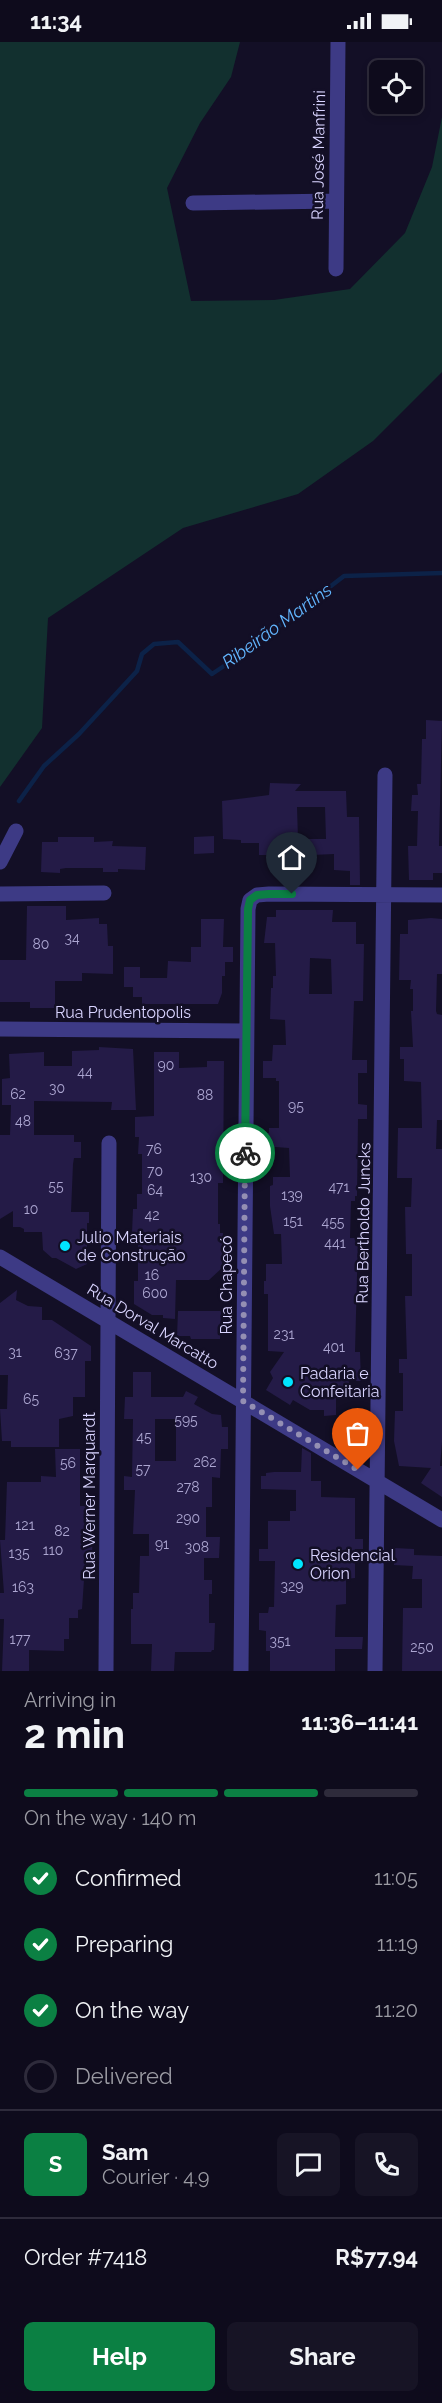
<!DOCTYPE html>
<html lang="en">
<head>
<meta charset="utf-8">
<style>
	:root { --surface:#0e0b1c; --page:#171425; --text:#f1f3f6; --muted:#9b9ba3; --line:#2e2b3b; --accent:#0b8043 }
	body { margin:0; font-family:Raleway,sans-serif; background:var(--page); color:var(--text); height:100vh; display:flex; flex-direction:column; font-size:22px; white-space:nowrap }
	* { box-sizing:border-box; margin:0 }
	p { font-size:20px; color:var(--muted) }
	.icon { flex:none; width:33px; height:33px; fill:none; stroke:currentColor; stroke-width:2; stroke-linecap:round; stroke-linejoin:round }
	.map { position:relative; height:1629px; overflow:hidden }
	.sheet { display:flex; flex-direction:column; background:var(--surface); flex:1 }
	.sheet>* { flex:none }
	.tools { position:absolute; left:369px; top:18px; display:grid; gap:12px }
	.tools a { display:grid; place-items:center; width:54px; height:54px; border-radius:9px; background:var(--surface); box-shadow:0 3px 9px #0003,0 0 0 2px var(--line); font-size:30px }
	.pin { position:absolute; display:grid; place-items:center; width:51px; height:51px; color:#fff; margin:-62px -26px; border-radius:50% 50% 50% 0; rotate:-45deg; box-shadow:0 0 6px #0007 }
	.pin .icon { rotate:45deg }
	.courier { position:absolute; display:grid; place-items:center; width:60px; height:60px; margin:-30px; border:4px solid #0b8043; border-radius:50%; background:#fff; color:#222; box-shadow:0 2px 8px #0007 }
	.headline em { font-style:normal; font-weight:700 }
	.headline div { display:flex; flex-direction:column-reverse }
	.headline { display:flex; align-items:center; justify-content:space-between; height:102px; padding:0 24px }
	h1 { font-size:39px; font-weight:700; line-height:45px }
	.bar { display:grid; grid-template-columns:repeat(4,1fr); gap:9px 6px; align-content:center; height:72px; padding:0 24px }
	.bar i { height:8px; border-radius:4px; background:var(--line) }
	.bar .on { background:var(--accent) }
	.bar p { grid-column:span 4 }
	.line { display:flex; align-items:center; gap:15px; padding:0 24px; border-top:2px solid var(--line) }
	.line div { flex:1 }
	.round { display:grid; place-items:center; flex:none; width:63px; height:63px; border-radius:9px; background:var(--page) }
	ol { padding:0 24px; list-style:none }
	li { display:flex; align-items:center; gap:18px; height:66px }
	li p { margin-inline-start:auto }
	li .icon { padding:6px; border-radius:50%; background:var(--accent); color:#fff; stroke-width:4 }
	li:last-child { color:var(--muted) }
	li i { width:33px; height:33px; border:3px solid var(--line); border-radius:50% }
	.primary-button { display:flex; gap:12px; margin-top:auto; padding:12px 24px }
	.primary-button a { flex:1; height:69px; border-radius:9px; background:var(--accent); color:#fff; font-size:24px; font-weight:700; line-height:69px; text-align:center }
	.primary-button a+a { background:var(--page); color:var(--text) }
	.status { display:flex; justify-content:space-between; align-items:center; height:42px; padding:0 30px; background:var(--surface); direction:ltr }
	.status svg { height:16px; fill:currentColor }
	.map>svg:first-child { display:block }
	.green { fill:#12302f }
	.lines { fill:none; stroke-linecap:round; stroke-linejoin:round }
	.stream { stroke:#0c2248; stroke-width:4.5 }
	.building { fill:#241b47; fill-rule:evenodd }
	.minor { stroke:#3d3a85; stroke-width:15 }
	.done { stroke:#948fb3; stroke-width:6; stroke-dasharray:0 10.8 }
	.route { stroke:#0b8043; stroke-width:8 }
	.poi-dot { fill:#00e5ff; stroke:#130f26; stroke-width:2 }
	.labels { text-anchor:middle; stroke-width:5; stroke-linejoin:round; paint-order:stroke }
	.number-label { font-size:14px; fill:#aca6d1 }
	.street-label { font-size:16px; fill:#d9d4ff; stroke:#130f26 }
	.poi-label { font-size:16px; fill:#d9d4ff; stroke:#130f26; text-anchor:start }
	.water-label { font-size:18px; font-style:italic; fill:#62b6ff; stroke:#130f26 }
</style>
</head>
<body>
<div class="status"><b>11:34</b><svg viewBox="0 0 49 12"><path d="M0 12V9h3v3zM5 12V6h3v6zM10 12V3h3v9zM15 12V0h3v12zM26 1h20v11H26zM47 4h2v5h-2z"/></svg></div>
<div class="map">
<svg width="442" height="1629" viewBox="0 0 442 1629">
	<rect width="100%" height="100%" fill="#130f26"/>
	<path class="green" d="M0,0H240L231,35L200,81L167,146L191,259L274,258L350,247L405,191L432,125L442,75V330L373,399L298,452L183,486L48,576L42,686L0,745Z"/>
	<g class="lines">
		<path class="stream" d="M19,759L44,724L79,692L137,629L142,612L154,602L178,600L212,632L245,610L344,534L442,531"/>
	</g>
	<path class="building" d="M426,678L442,679L439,804H442V831H433V838H409L408,804H417L418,769H411L412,753H418L417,742H421L422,697H426Z
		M270,741L301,742L295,749H346L347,775H359L360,843H350V829L334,828V812L312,813V829L287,830V813H259V801H241V798L223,797L222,759L269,753ZM297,765H325L326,797H298Z
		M214,794V811L194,812V795Z
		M58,795H94V800L113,799L112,804L146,805L145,828L118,827V830H103V826H66L60,827V831L41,830L42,800H58Z
		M27,864H66V878L99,876V882H107L108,904H113V932L82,931V939H55V966H30V960H0V918H26Z
		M276,868H333L332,880H356V902H364L363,959H354L352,1018H367V1031H358V1062L367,1063V1077H358L357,1154H355V1159H351L350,1196H358L355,1310H360L361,1339H349V1347H343V1355H336V1373L324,1374V1368H310L293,1358L290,1363L266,1348L273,1336L270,1330L284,1310L268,1309V1252H264V1239H266V1222H282L281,1192H274L270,1164V1144L273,1143V1135H290L289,1106L262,1104V1091H269V1086H279V1039H276V1036H263V1019H272L273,1003H286L285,978L270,977L271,946H273V934H276L275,901H264L267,875H276ZM310,916L331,917L332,952H309Z
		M431,876L442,877V932H437L436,969L437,972L442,973V1078H437L436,1107H442V1400L440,1424H442V1455L421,1441L431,1426L399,1424L394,1399L395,1369H403V1331H399V1317H407L405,1254H412V1212H406L405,1165H411L412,1136H397L398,1086H422L421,1040L404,1039V1017H400V1005H413L411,969H413V947H410L411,938H399L400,892H408V878Z
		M201,877H224L223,905H233V920H225V934H222V951L218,962H142V955H133V945H124V925H140V936H167L168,919L191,920V905H201Z
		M99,1005L133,1007L136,1068H111L112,1060L34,1059V1093H74V1100H81V1116H74L73,1122L71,1170H89V1181H87V1222L76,1227L56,1216H52L43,1208L42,1190H24V1187L20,1185H13V1169L0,1177V1093H10L11,1063H2V1037L10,1036L9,1012L44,1010V1024H72V1009L99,1008Z
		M154,1010H179V1026L207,1025V1019H224L223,1141H218V1182H220V1191H223L222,1226L209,1238H176L175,1277L163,1276V1273H152L134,1262V1239H138V1201H134V1191H132L133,1167H137V1152H142V1112H138L139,1095H135V1075L154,1074Z
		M17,1248L16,1258L28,1264L42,1265V1278H52L91,1304V1319H85V1355H73V1374L59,1377V1405H11V1399H2L0,1367H7L8,1333H0V1261Z
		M178,1269H221L220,1297H191L190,1294H177Z
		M133,1330H151V1355H183L186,1349L198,1355L194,1362L212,1372L221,1373L222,1385H228V1407H221L220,1436L212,1435V1465H206V1495H220L219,1516H204V1538H212V1552H209V1581H215L214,1608H212L211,1610H175L174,1629H151L152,1602H131V1567H133V1551H139L140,1514H149V1492H133L135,1448H124V1434L132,1435L133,1377H124L125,1355H133ZM155,1377H176V1419H155Z
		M302,1406L311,1411V1439H321V1455L355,1456V1497H363V1507H355V1536L346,1537V1562L336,1563L335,1595H363L362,1607H335V1629H270V1609H266V1589L259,1588V1571H268L269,1565H274L275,1519H259V1507H268V1479H290V1469H296V1448L261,1447V1434H266V1431L274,1430H301Z
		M55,1407H80V1464H93L92,1523H85L82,1567L78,1568V1576H69V1597H64V1609L29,1608V1629H2L4,1577H0V1551H4L0,1498H5L7,1440H41V1434L56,1435Z
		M394,1506L414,1507V1513L442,1514V1629H402L403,1566H422V1537H412L413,1524L394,1523Z"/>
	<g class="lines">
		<path class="minor" d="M193,161L336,159
			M336,227L338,0
			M0,820L16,789
			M0,852L104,851
			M0,987L245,989
			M0,1215L442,1478
			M106,1629L109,1101
			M241,1629L248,867L250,858L257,853L269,852L442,853
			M375,1629L385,733"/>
	</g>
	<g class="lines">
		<path class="done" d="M245,1111L243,1359L358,1428"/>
		<path class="route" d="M245,1111L248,867L250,858L257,853L269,852H292"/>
	</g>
	<g class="poi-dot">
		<circle cx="65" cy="1204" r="6"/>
		<circle cx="288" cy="1340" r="6"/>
		<circle cx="298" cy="1522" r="6"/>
	</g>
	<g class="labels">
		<g class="number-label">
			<text x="72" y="901">34</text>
			<text x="41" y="907">80</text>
			<text x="166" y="1028">90</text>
			<text x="85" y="1035">44</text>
			<text x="57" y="1051">30</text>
			<text x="18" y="1057">62</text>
			<text x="205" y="1058">88</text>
			<text x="296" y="1069">95</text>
			<text x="23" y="1084">48</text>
			<text x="154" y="1112">76</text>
			<text x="155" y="1134">70</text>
			<text x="201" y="1140">130</text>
			<text x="56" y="1149">55</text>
			<text x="339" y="1150">471</text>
			<text x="155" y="1153">64</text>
			<text x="292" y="1158">139</text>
			<text x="31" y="1172">10</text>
			<text x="152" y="1178">42</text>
			<text x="293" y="1184">151</text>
			<text x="333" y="1185">455</text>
			<text x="335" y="1206">441</text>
			<text x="152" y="1238">16</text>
			<text x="155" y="1256">600</text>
			<text x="284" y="1297">231</text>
			<text x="334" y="1310">401</text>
			<text x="15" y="1315">31</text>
			<text x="66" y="1316">637</text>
			<text x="31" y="1362">65</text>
			<text x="186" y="1383">595</text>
			<text x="144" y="1400">45</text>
			<text x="205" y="1425">262</text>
			<text x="68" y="1426">56</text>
			<text x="143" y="1432">57</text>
			<text x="188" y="1450">278</text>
			<text x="188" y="1481">290</text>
			<text x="25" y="1488">121</text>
			<text x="62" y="1494">82</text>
			<text x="162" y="1507">91</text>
			<text x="197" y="1510">308</text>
			<text x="53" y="1513">110</text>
			<text x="19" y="1516">135</text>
			<text x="292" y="1549">329</text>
			<text x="23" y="1550">163</text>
			<text x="20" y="1602">177</text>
			<text x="280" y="1604">351</text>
			<text x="422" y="1610">250</text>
		</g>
		<g class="street-label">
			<text transform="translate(318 113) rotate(-89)" y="6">Rua José Manfrini</text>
			<text x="123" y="976">Rua Prudentopolis</text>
			<text transform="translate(363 1181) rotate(-89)" y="6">Rua Bertholdo Juncks</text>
			<text transform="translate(226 1243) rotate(-90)" y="6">Rua Chapecó</text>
			<text transform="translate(153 1284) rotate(31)" y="6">Rua Dorval Marcatto</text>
			<text transform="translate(89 1454) rotate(-90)" y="6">Rua Werner Marquardt</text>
		</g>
		<g class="poi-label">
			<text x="77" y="1201">Julio Materiais<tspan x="77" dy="18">de Construção</tspan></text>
			<text x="300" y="1337">Padaria e<tspan x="300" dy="18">Confeitaria</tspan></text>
			<text x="310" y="1519">Residencial<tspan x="310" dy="18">Orion</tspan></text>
		</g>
		<g class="water-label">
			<text transform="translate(277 584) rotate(-36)" y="6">Ribeirão Martins</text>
		</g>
	</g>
</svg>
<div class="tools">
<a><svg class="icon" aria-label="locate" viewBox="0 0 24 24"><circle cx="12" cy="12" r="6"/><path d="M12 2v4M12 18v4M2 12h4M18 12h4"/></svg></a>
</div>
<div class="pin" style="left:358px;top:1428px;background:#ea580c"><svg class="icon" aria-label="bag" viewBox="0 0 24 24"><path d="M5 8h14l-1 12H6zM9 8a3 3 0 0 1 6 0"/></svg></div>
<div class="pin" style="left:292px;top:852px;background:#1f2937"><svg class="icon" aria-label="home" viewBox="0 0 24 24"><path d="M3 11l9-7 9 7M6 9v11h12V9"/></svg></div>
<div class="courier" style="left:245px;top:1111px"><svg class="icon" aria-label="bike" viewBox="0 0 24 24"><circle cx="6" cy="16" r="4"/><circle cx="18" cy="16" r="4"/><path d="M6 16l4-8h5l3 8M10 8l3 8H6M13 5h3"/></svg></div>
</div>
<section class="sheet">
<div class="headline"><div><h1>2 min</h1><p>Arriving in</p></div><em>11:36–11:41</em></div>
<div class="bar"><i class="on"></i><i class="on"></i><i class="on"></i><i></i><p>On the way · 140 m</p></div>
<ol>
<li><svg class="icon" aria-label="check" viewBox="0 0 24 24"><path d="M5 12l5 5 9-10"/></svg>Confirmed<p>11:05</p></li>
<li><svg class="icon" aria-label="check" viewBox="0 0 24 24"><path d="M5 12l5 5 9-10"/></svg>Preparing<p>11:19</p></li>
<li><svg class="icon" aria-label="check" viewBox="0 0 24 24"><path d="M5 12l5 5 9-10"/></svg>On the way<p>11:20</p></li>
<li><i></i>Delivered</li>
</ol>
<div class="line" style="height:108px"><b class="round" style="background:var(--accent);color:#fff">S</b><div><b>Sam</b><p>Courier · 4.9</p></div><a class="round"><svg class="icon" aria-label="chat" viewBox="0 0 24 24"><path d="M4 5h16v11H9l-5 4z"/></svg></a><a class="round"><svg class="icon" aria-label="phone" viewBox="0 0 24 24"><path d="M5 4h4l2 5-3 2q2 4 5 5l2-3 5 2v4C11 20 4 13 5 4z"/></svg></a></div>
<div class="line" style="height:78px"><div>Order #7418</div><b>R$77.94</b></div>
<div class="primary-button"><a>Help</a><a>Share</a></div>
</section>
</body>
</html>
